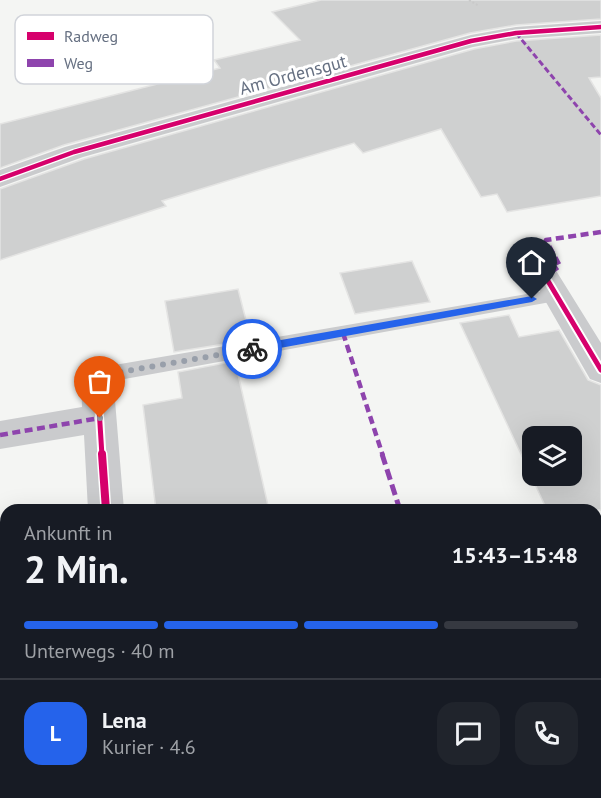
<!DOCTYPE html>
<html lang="de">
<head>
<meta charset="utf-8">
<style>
	:root { --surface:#171b24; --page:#20242c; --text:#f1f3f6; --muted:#9ea1a6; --line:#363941; --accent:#2563eb }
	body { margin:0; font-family:"PT Sans",sans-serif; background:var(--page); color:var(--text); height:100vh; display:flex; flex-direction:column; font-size:22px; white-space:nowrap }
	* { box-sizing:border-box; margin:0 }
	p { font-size:20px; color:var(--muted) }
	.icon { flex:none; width:33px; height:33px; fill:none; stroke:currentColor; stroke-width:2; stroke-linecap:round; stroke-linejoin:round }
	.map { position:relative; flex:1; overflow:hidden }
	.panel { position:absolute; left:0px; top:504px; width:602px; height:294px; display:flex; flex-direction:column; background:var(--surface); border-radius:18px 18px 0 0; box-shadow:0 6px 24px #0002 }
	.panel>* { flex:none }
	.buttons { position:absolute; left:522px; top:426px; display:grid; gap:12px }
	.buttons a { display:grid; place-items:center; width:60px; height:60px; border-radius:12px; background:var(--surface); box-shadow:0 6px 24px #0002; font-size:30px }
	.pin { position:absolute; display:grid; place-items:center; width:51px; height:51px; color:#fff; margin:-62px -26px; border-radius:50% 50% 50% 0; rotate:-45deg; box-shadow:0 0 6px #0007 }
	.pin .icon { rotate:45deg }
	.courier { position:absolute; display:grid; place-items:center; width:60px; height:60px; margin:-30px; border:4px solid #2563eb; border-radius:50%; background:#fff; color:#222; box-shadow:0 2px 8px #0007 }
	.head em { font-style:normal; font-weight:700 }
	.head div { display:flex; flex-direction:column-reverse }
	.head { display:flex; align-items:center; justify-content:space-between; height:102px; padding:0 24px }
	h1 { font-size:39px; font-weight:700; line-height:45px }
	.bar { display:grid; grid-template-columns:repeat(4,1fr); gap:9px 6px; align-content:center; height:72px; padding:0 24px }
	.bar i { height:8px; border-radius:4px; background:var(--line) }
	.bar .selected { background:var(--accent) }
	.bar p { grid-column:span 4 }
	.line { display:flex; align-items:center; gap:15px; padding:0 24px; border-top:2px solid var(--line) }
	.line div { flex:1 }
	.round { display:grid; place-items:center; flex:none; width:63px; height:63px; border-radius:18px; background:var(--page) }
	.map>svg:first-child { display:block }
	.building { fill:#cfd0d0; stroke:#e4e4e3; stroke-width:1.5; fill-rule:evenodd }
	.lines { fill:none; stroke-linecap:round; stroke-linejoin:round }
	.path { stroke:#c9c9c9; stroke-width:2; stroke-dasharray:2 2; stroke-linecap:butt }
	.lane { fill:#cacbcd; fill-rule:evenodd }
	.street { fill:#cacbcd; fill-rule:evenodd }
	.quiet-far2 { stroke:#8e44ad; stroke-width:3; stroke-dasharray:6 3; stroke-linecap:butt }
	.quiet-far1 { stroke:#8e44ad; stroke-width:4.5; stroke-dasharray:8 4.5; stroke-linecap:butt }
	.quiet { stroke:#8e44ad; stroke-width:5; stroke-dasharray:11 5; stroke-linecap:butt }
	.cycleway-far2-casing { stroke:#fff; stroke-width:7 }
	.cycleway-far1-casing { stroke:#fff; stroke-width:9 }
	.cycleway-casing { stroke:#fff; stroke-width:11 }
	.cycleway-far2 { stroke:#d6006c; stroke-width:4.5 }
	.cycleway-far1 { stroke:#d6006c; stroke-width:5 }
	.cycleway { stroke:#d6006c; stroke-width:8 }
	.route { fill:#2563eb }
	.done { stroke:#989faa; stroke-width:6; stroke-dasharray:0 10.8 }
	.labels { text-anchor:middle; stroke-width:6; stroke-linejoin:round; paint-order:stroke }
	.far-street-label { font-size:18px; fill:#667082; stroke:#fff }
	.key { fill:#fff; stroke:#d1d4da; stroke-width:1.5 }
	.key-label { font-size:16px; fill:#667082 }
</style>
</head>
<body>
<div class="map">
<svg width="601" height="798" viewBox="0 0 601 798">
	<rect width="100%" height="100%" fill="#f4f5f3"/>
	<path class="building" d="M321,0H601V19L516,25L470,33L64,145L0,168V124L220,68L214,60L300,40L272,12Z
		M601,35V77L589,78L601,98V196L507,212L497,194L481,197L441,129L363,153L354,143L269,168L162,201L166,206L0,260V189L84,159L474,49L516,41Z
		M412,261L430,302L355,314L340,273Z
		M238,289L249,332L230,336L231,343L174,352L165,301Z
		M509,315L519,337L559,330L588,380L601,385V510H547L460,323ZM532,436H572V476H532Z
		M235,361L269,510H156L143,405L182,398L178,372Z"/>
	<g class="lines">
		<path class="path" d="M469,0L479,6"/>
		<path class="lane" d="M556,289L562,291L565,295L562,299L556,301L97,384L90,381L87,376L90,371L97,368Z"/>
		<path class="street" d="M601,21V33L516,39L473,47L83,157L0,187V170L65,147L471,35L516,27Z
			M545,266L555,269L601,343V383L590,379L531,276L535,269Z
			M97,363L108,367L113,376L124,510H88L84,435L0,449V421L82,407L81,376L86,367Z
			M596,771H601V798H463L465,792H596Z
			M135,792H197L199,798H138Z"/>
		<path class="quiet-far2" d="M516,33L601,135"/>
		<path class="quiet-far1" d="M548,280L545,276L560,266L546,240L601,232
			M343,333L383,456
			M0,435L100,418"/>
		<path class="quiet" d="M382,454L400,510
			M158,792L176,798"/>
		<defs>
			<path id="cycleway-far2" d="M0,179L74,152L471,41L516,33L601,27"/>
			<path id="cycleway-far1" d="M545,276L601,370
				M97,376L102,456"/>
			<path id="cycleway" d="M102,454L106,510
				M486,798L601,794"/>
		</defs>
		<use href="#cycleway-far2" class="cycleway-far2-casing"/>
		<use href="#cycleway-far1" class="cycleway-far1-casing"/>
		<use href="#cycleway" class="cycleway-casing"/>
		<use href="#cycleway-far2" class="cycleway-far2"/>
		<use href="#cycleway-far1" class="cycleway-far1"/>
		<use href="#cycleway" class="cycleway"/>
	</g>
	<path class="route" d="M532,296L537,299L532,302L252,353L248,349L252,345Z"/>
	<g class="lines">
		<path class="done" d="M100,418L98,376L252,349"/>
	</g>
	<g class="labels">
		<g class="far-street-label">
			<text transform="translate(293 75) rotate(-15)" y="6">Am Ordensgut</text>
		</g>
	</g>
	<rect x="15" y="15" width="198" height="69" rx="9" class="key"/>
	<rect x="27" y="32" width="27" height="8" fill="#d6006c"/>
	<rect x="27" y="59" width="27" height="8" fill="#8e44ad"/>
	<g class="key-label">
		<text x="64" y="42">Radweg</text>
		<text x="64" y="69">Weg</text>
	</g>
</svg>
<div class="buttons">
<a><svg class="icon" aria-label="layers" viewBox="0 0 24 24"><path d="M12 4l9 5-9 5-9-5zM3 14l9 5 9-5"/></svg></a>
</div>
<div class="pin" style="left:100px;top:418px;background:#ea580c"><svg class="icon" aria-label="bag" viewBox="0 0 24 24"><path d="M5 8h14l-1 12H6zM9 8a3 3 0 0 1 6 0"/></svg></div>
<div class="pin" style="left:532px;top:299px;background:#1f2937"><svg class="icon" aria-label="home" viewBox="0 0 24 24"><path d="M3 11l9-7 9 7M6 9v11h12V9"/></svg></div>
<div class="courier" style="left:252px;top:349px"><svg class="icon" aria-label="bike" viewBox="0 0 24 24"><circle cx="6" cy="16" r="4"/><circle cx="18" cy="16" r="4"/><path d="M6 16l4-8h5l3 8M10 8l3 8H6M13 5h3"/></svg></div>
<section class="panel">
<div class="head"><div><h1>2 Min.</h1><p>Ankunft in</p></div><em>15:43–15:48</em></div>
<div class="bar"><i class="selected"></i><i class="selected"></i><i class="selected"></i><i></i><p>Unterwegs · 40 m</p></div>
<div class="line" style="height:108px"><b class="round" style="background:var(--accent);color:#fff">L</b><div><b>Lena</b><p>Kurier · 4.6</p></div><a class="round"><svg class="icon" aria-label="chat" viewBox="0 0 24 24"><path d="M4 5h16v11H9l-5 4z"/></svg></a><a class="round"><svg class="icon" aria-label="phone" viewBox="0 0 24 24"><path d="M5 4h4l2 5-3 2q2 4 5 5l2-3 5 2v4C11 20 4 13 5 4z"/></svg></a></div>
</section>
</div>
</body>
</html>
